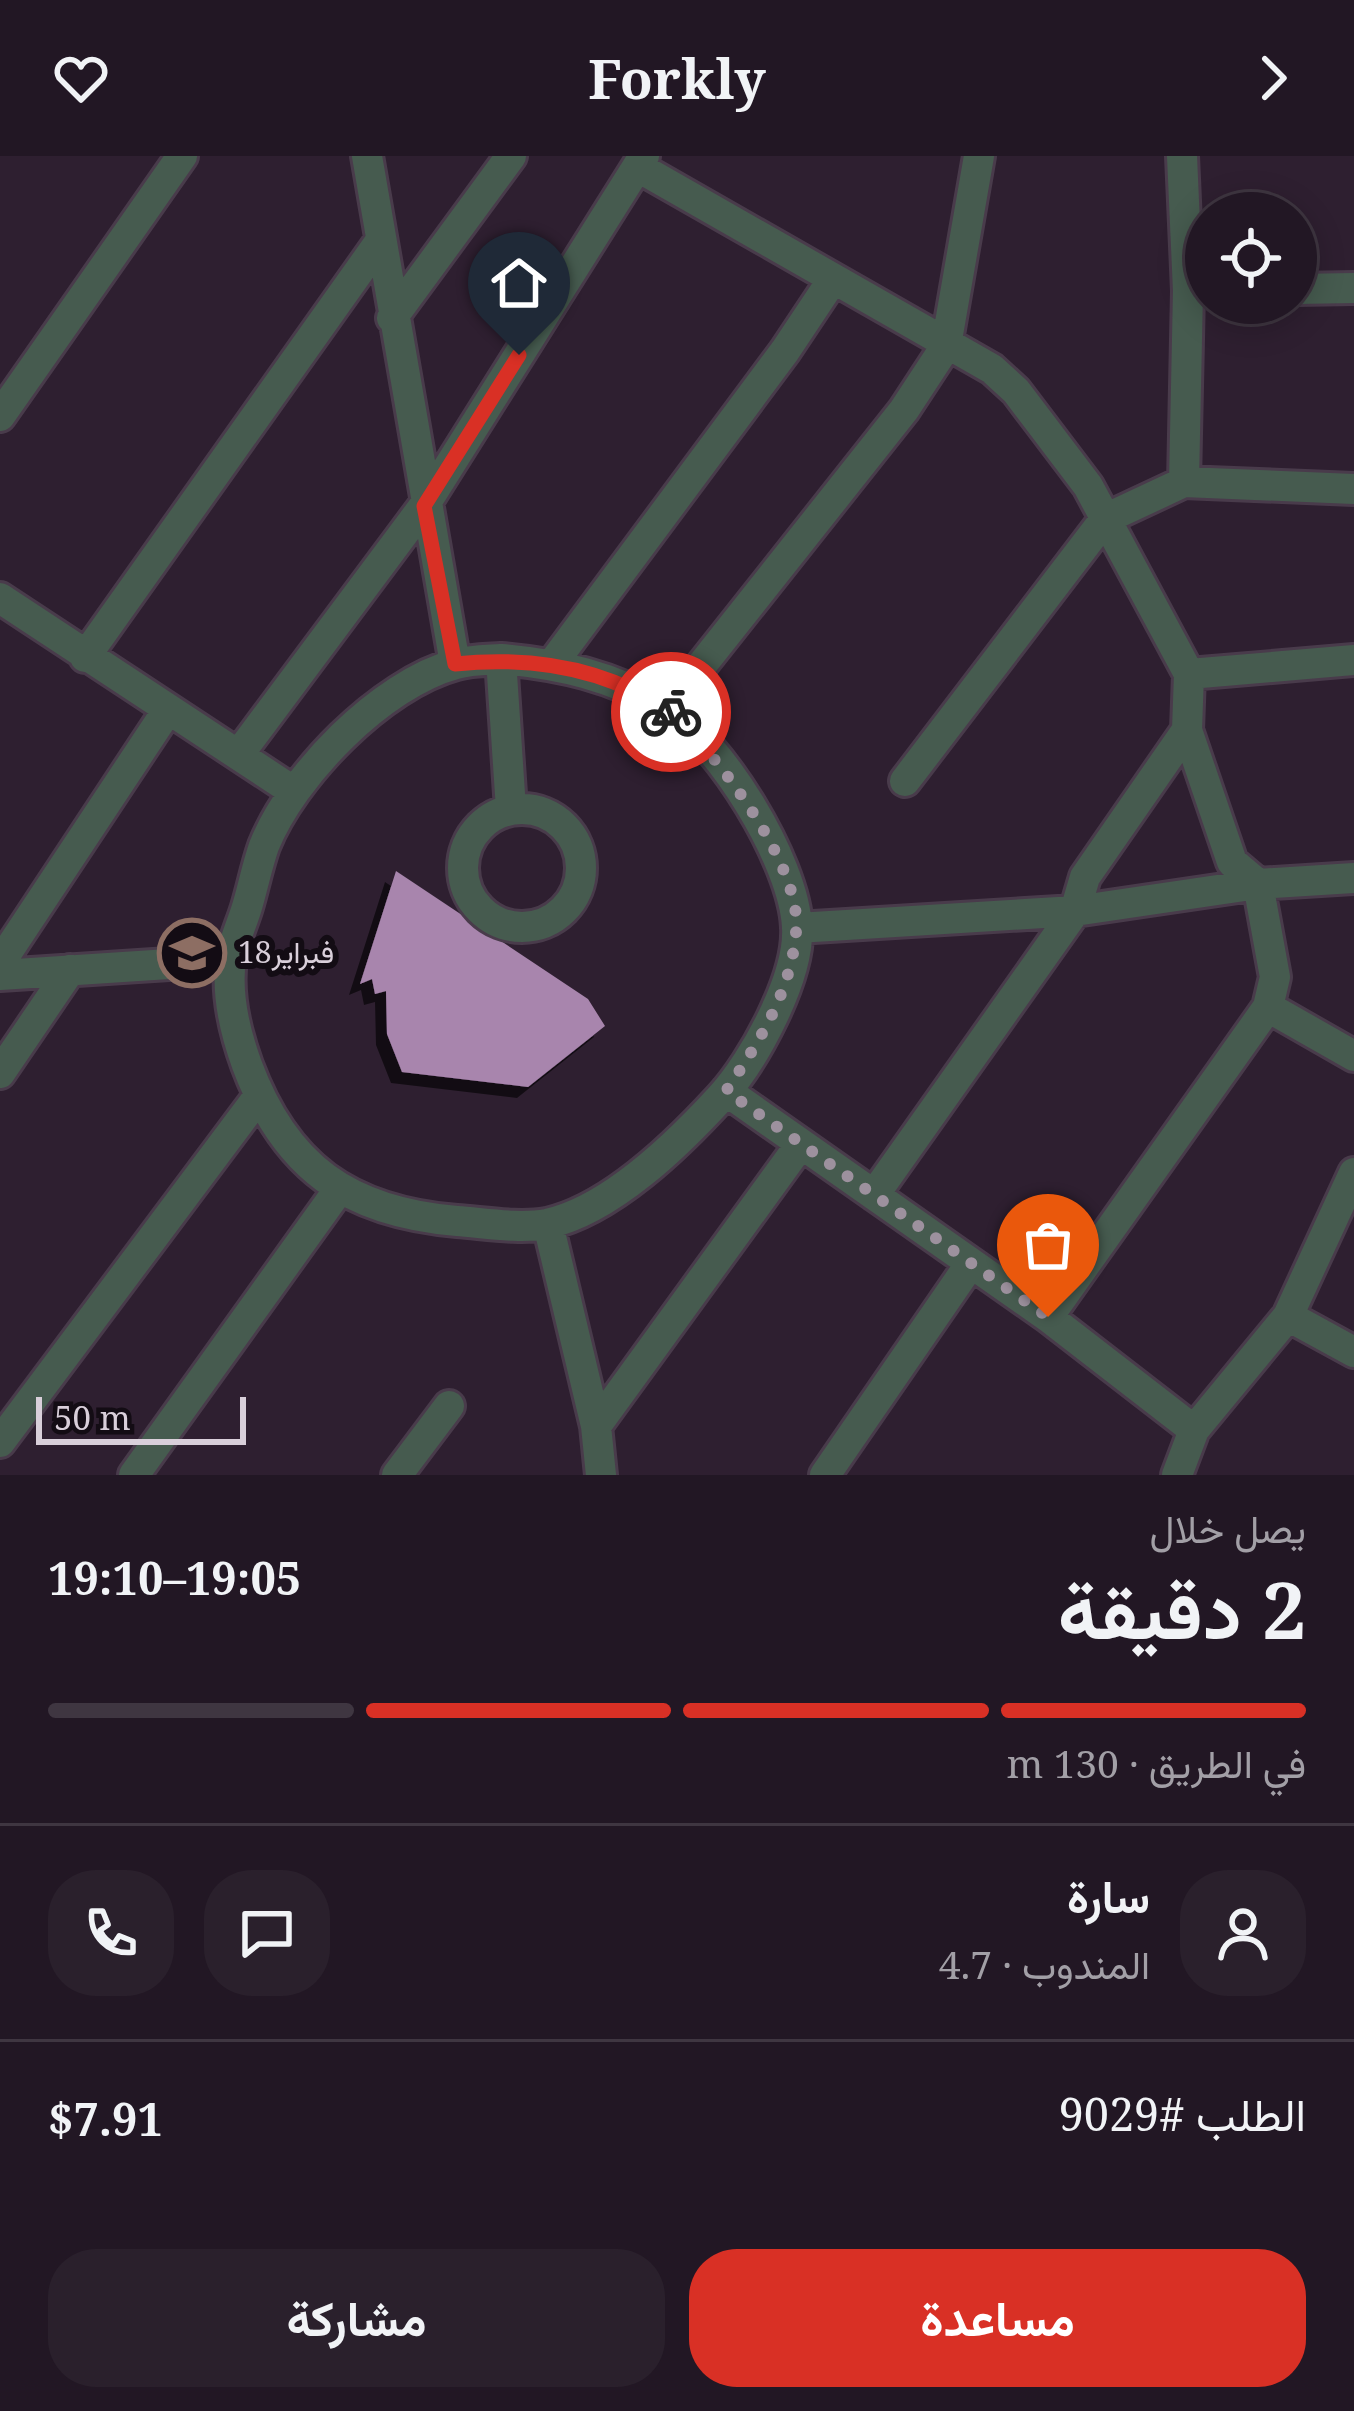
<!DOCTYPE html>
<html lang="ar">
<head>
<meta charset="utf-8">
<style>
	:root { --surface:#221724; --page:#2a202c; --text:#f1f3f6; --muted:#a29fa6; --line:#3f3641; --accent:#d93025 }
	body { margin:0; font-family:"Noto Serif",Vazirmatn,serif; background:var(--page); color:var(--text); direction:rtl; height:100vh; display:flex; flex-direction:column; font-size:45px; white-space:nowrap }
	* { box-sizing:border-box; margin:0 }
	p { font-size:39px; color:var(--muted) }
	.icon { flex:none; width:66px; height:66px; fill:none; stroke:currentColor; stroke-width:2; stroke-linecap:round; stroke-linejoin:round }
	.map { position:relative; height:1319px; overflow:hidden; direction:ltr }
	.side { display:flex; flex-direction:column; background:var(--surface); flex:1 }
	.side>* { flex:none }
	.controls { position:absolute; left:1185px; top:36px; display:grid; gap:24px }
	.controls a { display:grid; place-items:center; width:132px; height:132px; border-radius:50%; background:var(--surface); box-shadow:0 6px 30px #0003,0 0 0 3px var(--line); font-size:60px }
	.scale { position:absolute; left:36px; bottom:30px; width:210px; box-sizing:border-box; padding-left:12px; border:6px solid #d9cfda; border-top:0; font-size:33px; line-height:42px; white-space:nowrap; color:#d9cfda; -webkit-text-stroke:9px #130c14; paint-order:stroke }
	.pin { position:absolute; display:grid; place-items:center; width:102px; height:102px; color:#fff; margin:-123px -51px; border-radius:50% 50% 50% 0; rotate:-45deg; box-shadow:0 0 12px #0007 }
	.pin .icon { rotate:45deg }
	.courier { position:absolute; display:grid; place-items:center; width:120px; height:120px; margin:-60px; border:9px solid #d93025; border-radius:50%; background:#fff; color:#222; box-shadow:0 3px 15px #0007 }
	.headline em { font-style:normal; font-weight:700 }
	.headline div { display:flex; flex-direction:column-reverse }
	.headline { display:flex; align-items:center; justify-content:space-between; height:204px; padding:0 48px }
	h1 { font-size:78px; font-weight:700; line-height:90px }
	.bar { display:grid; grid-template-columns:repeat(4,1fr); gap:18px 12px; align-content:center; height:144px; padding:0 48px }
	.bar i { height:15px; border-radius:9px; background:var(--line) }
	.bar .selected { background:var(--accent) }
	.bar p { grid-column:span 4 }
	.line { display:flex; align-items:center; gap:30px; padding:0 48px; border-top:3px solid var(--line) }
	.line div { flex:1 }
	.round { display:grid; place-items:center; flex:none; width:126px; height:126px; border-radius:48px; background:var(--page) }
	.action { display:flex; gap:24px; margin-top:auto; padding:24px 48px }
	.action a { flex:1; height:138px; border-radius:48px; background:var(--accent); color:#fff; font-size:48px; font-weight:700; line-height:138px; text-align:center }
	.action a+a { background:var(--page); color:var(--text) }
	header { display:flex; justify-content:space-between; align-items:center; height:156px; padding:0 48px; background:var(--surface); font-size:54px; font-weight:700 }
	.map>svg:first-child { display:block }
	.building { fill:#a885ad; filter:url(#shadow) }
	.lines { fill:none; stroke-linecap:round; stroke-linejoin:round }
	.minor-casing { stroke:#493b4b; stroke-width:36 }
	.minor { stroke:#465b4f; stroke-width:30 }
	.done { stroke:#9d919e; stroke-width:12; stroke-dasharray:0 21.6 }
	.route { stroke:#d93025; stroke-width:15 }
	.labels { text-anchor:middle; stroke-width:12; stroke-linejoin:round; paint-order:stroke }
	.poi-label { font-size:30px; fill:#d9cfda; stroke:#130c14; text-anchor:start }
</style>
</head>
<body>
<header><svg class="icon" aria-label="forward" viewBox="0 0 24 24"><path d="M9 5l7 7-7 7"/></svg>Forkly<svg class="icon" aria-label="heart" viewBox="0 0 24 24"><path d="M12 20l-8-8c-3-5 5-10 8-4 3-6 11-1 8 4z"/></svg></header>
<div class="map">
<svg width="1354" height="1319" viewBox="0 0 1354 1319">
	<defs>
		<filter id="shadow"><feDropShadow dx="-11" dy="11" stdDeviation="0" flood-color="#0009"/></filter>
	</defs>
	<rect width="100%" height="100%" fill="#2e1f30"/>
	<path class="building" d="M396,715L588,843L605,870L528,931L402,916L387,878L386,835L375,838L372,823L360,828Z"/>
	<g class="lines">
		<defs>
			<path id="minor" d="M367,0L455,508
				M1182,0L1188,135L1184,326
				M638,11L992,213L1016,235L1088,330L1189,518L1187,574L1232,706L1258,728L1275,821L1268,851L1048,1161
				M1296,133L1354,132
				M392,162L511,0
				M0,260L182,0
				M0,442L293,635
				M85,501L379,87
				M501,503C559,508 613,520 664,551C719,584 794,705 797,771C800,821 754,905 721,941C678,988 611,1054 547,1068C519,1073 485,1067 457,1065C348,1056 285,1011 247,909C235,876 226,838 231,803C233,786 242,768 247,751C253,731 257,710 264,690C292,620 381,528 456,508C470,504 486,504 501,503Z
				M501,503L511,653
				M553,507L785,195L833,123
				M1189,518L1354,504
				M667,553L904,254L946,190L979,0
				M239,598L424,350L644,0
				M905,625L1105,363L1184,326L1354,333
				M463 712a59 59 0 1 1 118 0a59 59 0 1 1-118 0Z
				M797,772L1075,755L1258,728L1354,722
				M0,807L167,555
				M0,819L230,804
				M1268,851L1354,900
				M0,917L70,814
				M726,935L1048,1161L1194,1274
				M874,1039L1075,755L1085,721L1187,574
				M548,1068L596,1270L601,1319
				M1288,1160L1354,1196
				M596,1270L800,989
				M0,1286L259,940
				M134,1319L340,1032
				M397,1319L449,1250
				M825,1319L971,1107
				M1177,1319L1194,1274L1288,1160L1354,1017"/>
		</defs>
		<use href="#minor" class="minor-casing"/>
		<use href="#minor" class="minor"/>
	</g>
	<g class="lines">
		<path class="done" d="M671,556C717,599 803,710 796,776C791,836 759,886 726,935L1048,1161"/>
		<path class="route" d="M519,199L424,350L455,508C531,500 606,512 671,556"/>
	</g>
	<defs>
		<symbol id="school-ring" viewBox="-11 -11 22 22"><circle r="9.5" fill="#130c14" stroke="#8d6e63" stroke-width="1.5"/><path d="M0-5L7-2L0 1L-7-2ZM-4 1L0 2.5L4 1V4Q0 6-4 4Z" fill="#8d6e63"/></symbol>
	</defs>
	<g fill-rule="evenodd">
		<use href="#school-ring" x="154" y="759" width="76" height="76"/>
	</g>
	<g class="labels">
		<g class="poi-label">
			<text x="238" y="807">18فبراير</text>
		</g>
	</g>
</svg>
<div class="controls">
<a><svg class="icon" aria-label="locate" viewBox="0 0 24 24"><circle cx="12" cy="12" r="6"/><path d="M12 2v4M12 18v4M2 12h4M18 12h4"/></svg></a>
</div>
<div class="scale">50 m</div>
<div class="pin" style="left:1048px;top:1161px;background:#ea580c"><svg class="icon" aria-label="bag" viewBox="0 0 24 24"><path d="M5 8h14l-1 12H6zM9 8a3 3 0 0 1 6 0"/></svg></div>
<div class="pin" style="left:519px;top:199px;background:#1f2937"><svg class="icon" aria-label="home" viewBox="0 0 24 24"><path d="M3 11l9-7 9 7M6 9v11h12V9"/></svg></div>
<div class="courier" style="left:671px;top:556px"><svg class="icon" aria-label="bike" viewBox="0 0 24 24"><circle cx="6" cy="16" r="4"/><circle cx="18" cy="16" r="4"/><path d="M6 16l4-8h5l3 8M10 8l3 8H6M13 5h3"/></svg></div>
</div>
<section class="side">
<div class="headline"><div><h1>2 دقيقة</h1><p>يصل خلال</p></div><em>19:05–19:10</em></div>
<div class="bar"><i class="selected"></i><i class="selected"></i><i class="selected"></i><i></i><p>في الطريق · 130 m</p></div>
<div class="line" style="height:216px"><a class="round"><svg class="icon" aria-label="person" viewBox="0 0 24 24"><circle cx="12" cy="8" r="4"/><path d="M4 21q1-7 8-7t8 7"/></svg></a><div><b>سارة</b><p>المندوب · 4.7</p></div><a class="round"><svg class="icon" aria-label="chat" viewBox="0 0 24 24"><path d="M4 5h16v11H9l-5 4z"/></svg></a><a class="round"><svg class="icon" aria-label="phone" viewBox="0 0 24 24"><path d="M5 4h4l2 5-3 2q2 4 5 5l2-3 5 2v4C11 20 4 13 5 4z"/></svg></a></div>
<div class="line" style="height:156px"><div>الطلب #9029</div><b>$7.91</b></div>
<div class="action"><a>مساعدة</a><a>مشاركة</a></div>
</section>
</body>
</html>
